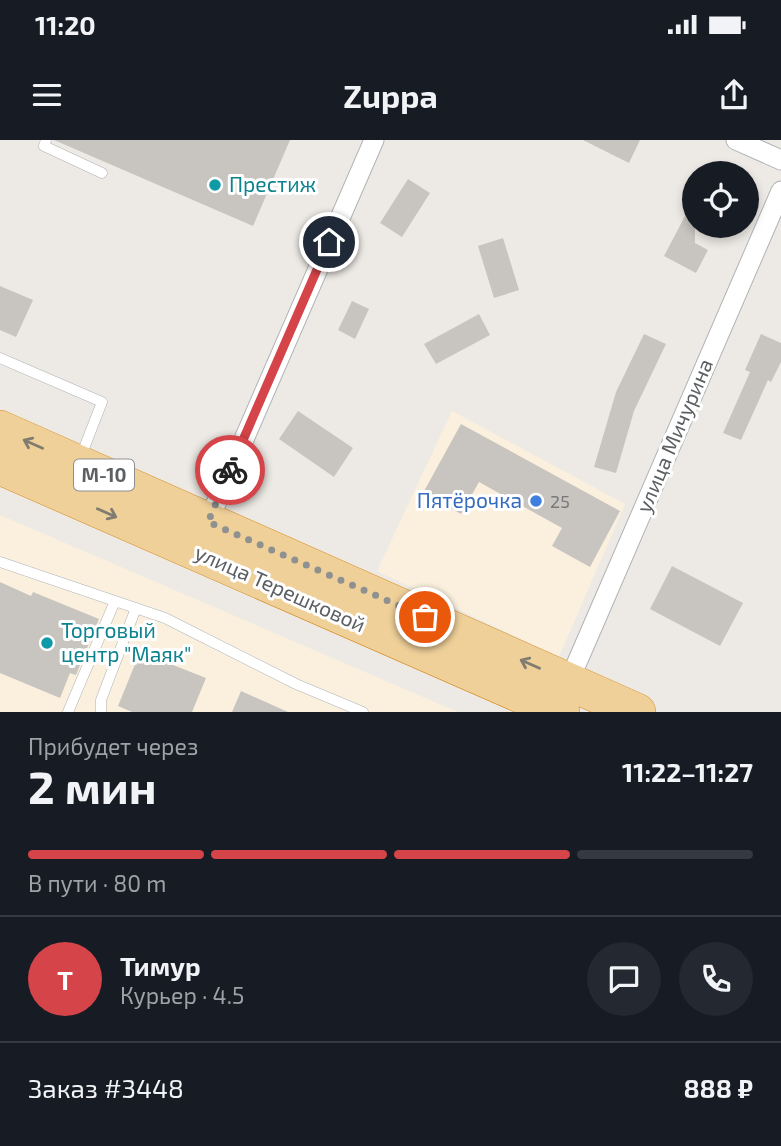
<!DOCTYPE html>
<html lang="ru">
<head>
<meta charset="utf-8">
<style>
	:root { --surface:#171b24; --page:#242831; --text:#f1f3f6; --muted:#9ea1a6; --line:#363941; --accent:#d44448 }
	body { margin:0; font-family:"Exo 2",sans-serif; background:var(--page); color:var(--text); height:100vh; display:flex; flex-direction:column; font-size:26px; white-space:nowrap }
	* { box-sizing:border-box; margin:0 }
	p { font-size:23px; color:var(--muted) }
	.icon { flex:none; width:38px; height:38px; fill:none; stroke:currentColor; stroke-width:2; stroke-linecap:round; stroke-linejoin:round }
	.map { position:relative; height:572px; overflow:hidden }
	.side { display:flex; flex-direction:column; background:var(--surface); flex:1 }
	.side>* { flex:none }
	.tools { position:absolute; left:682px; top:21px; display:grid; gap:14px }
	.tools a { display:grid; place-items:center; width:77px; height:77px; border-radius:50%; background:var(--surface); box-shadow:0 4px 10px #0003; font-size:35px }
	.pin { position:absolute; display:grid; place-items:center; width:60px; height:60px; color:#fff; margin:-30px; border:4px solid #fff; border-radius:50%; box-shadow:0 2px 7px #0007 }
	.courier { position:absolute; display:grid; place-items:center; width:70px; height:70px; margin:-35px; border:5px solid #d44448; border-radius:50%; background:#fff; color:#222; box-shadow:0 2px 9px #0007 }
	.head em { font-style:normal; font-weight:700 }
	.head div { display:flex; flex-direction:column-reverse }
	.head { display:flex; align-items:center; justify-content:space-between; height:119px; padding:0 28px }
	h1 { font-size:46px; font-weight:700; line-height:52px }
	.bar { display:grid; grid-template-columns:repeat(4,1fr); gap:10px 7px; align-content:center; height:84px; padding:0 28px }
	.bar i { height:9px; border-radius:5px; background:var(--line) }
	.bar .current { background:var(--accent) }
	.bar p { grid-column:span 4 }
	.line { display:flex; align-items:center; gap:18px; padding:0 28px; border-top:2px solid var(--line) }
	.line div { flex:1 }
	.round { display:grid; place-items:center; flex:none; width:74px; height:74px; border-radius:37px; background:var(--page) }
	.status { display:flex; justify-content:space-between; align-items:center; height:49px; padding:0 35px; background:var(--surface); direction:ltr }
	.status svg { height:19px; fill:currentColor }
	header { display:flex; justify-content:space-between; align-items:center; height:91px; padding:0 28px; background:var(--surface); font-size:32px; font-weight:700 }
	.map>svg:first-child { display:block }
	.commercial { fill:#faf0dd }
	.building { fill:#c8c5c1 }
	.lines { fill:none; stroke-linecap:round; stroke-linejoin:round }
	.lane-casing { stroke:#b0b2b5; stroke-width:11 }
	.street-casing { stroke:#b0b2b5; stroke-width:21 }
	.highway-casing { stroke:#d6881c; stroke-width:38 }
	.lane { stroke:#fff; stroke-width:10 }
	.street { stroke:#fff; stroke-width:19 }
	.highway { stroke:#f0d099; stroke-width:37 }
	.oneway { stroke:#817c70 }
	.done { stroke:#8f9090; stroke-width:7; stroke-dasharray:0 12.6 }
	.route { stroke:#d44448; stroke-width:9 }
	.culture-dot { fill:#0f9aa8; stroke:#fff; stroke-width:2.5 }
	.shop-dot { fill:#3f7fe0; stroke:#fff; stroke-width:2.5 }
	.labels { text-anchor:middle; stroke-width:6; stroke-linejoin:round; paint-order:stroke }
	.number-label { font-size:18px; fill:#77797a }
	.shield { fill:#fff; stroke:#8d9092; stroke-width:2 }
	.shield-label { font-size:19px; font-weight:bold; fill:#5c6063 }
	.culture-label { font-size:21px; fill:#0d838f; stroke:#fff; text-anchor:start }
	.street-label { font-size:21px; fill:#5c6063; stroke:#fff }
	.shop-label { font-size:21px; fill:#366cbe; stroke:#fff; text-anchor:end }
</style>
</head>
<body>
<div class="status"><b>11:20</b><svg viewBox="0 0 49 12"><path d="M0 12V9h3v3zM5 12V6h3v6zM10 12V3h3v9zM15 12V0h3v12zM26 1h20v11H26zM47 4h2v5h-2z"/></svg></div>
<header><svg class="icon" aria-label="menu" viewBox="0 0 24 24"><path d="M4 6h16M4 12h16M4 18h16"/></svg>Zuppa<svg class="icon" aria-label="share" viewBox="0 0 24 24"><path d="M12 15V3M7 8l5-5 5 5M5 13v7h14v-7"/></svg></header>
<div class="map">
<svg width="781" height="572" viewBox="0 0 781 572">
	<rect width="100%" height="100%" fill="#edeae5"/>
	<path class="commercial" d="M452,271L625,364L559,517L377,431Z
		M0,375L458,572H0Z"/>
	<path class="building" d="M54,0H290L253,86Z
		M583,0H640L629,23Z
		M408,39L430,53L402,97L380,83Z
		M695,57V103L708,110L696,133L664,116Z
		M503,98L519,150L494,158L478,106Z
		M0,146L33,160L16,197L0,190Z
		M352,161L369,169L355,199L338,190Z
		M479,174L490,195L436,224L424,204Z
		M644,194L666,204L634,271L616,333L594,327L616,252Z
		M761,194L781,203V222L771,242L768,240L741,300L723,293L750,232L745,230Z
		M298,271L353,308L334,337L279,299Z
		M461,284L620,371L590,427L552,406L562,388L479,342L461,374L423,353Z
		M672,426L743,463L720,506L650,469Z
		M0,442L31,456L33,452L99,479L76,535L70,533L60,558L0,533Z
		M140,512L206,538L192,572H132L118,566Z
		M241,551L288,572H232Z"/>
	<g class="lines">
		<defs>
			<path id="lane" d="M46,0L44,6L102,33
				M0,218L102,262L81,316
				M0,422L165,478L296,544L363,572
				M68,572L115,461
				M101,572V560L136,468"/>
			<path id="street" d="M736,0L781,20
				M208,382L374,0
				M569,541L781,51"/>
			<path id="highway" d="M0,289L637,572
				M0,326L561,572"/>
		</defs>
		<use href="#lane" class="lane-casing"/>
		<use href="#street" class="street-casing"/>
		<use href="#highway" class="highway-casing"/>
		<use href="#lane" class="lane"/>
		<use href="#street" class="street"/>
		<use href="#highway" class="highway"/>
	</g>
	<defs><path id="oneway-shaft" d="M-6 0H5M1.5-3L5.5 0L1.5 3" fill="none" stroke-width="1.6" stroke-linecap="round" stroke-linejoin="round" transform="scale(1.75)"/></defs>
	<g class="oneway">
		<use href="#oneway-shaft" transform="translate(33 304) rotate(-156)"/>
		<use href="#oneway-shaft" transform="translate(107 373) rotate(24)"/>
		<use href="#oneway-shaft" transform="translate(530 524) rotate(-156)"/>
	</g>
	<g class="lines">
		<path class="done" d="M230,330L208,382L425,477"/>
		<path class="route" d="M230,330L329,102"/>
	</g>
	<g class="culture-dot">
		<circle cx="215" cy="45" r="7"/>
		<circle cx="47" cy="503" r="7"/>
	</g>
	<circle class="shop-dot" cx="536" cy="361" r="7"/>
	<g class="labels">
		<g class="number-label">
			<text x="560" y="368">25</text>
		</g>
		<rect class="shield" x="74" y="319.5" width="60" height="31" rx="5"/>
		<g class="shield-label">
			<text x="104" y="342">М-10</text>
		</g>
		<g class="culture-label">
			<text x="229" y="52">Престиж</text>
			<text x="61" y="498">Торговый<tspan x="61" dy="24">центр "Маяк"</tspan></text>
		</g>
		<g class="street-label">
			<text transform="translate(675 296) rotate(-67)" y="7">улица Мичурина</text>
			<text transform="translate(280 449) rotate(24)" y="7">улица Терешковой</text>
		</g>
		<g class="shop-label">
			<text x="522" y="368">Пятёрочка</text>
		</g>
	</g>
</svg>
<div class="tools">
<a><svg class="icon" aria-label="locate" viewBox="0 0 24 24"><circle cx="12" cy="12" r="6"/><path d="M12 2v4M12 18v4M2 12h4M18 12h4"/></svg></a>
</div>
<div class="pin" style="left:425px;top:477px;background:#ea580c"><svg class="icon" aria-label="bag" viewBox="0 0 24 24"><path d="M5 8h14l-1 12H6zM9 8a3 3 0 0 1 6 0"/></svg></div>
<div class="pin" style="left:329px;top:102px;background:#1f2937"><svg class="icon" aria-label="home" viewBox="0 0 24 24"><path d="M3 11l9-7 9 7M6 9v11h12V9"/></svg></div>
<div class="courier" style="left:230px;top:330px"><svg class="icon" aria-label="bike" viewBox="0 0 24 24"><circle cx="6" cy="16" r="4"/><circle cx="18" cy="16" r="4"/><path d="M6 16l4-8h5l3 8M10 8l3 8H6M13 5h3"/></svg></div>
</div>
<section class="side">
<div class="head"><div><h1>2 мин</h1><p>Прибудет через</p></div><em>11:22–11:27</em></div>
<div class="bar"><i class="current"></i><i class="current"></i><i class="current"></i><i></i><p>В пути · 80 m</p></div>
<div class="line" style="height:126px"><b class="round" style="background:var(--accent);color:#fff">Т</b><div><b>Тимур</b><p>Курьер · 4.5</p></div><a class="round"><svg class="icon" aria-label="chat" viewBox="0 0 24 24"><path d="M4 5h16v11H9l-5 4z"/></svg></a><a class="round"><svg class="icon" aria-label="phone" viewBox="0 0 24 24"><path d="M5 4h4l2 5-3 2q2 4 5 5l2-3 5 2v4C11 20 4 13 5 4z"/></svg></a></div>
<div class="line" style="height:91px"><div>Заказ #3448</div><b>888 ₽</b></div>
</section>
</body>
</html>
